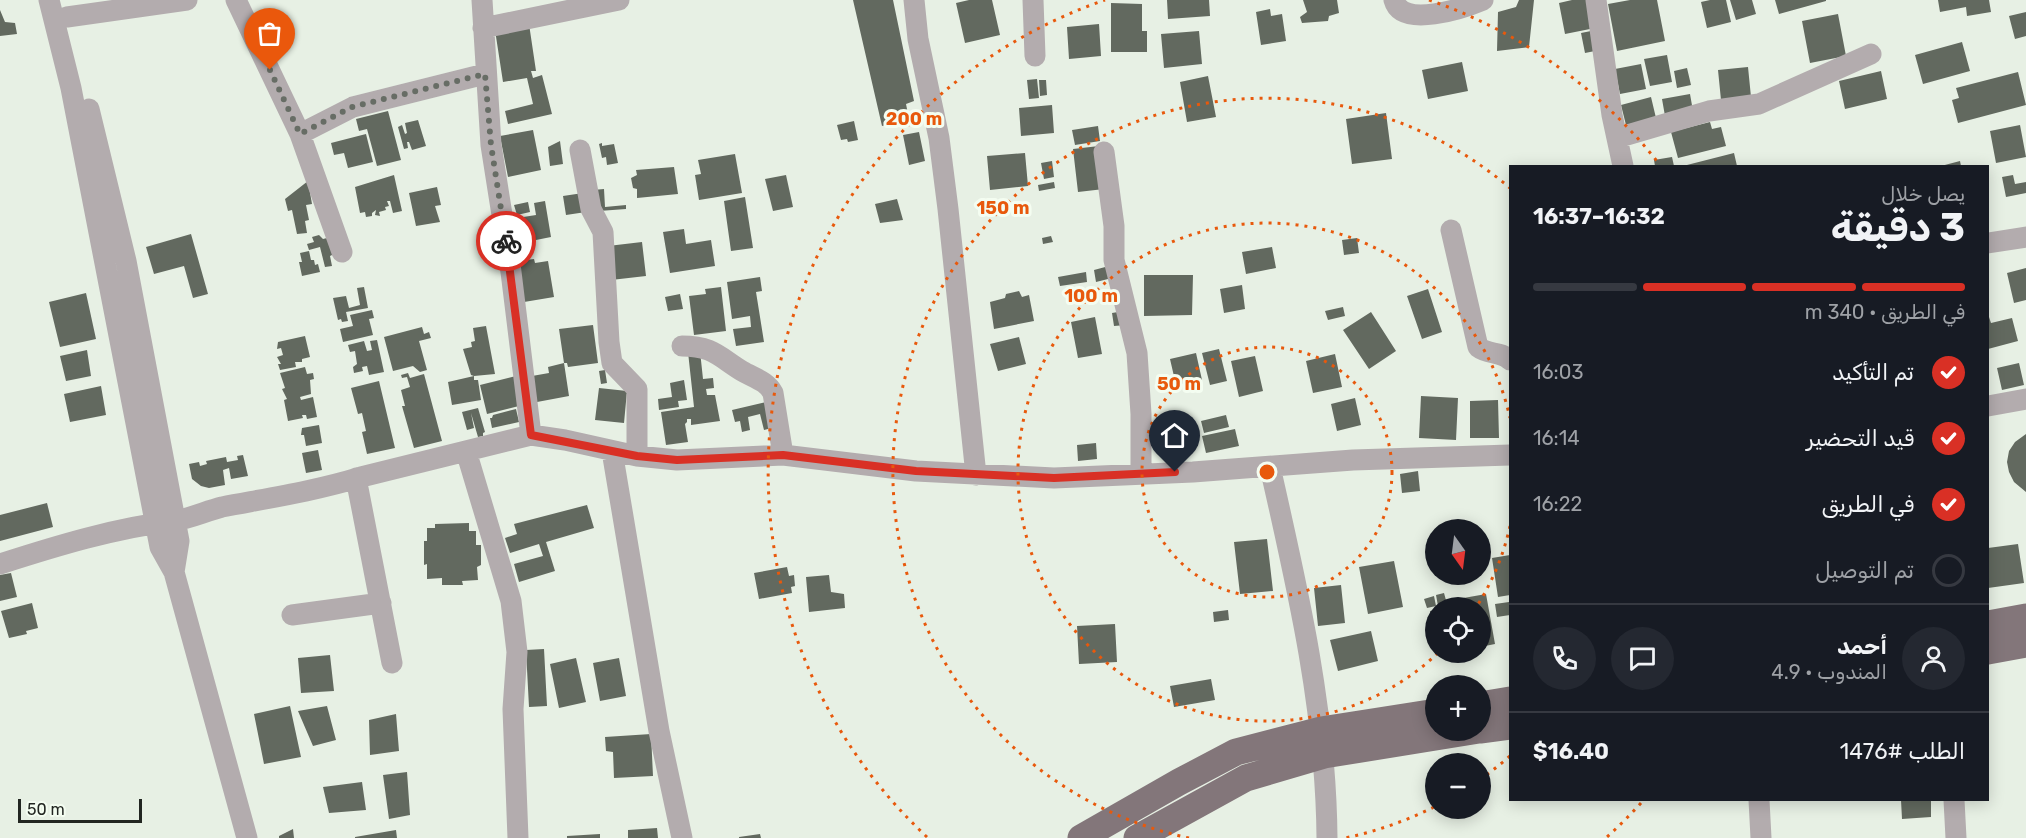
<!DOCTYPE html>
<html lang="ar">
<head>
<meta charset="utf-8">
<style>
	:root { --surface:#171b24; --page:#242831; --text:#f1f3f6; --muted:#9ea1a6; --line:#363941; --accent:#d93025 }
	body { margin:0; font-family:Rubik,Cairo,sans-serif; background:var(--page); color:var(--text); direction:rtl; height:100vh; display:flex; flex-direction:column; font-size:22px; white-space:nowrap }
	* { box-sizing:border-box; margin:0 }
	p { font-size:20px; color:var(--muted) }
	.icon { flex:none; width:33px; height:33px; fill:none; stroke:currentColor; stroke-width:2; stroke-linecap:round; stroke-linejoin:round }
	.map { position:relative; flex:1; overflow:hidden; direction:ltr }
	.panel { position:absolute; left:1509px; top:165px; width:480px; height:636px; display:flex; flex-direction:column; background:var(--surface); border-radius:0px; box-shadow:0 3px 15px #0003; direction:rtl }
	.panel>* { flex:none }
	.needle { width:39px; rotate:166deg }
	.tools { position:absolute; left:1425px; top:519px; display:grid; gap:12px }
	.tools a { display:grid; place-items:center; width:66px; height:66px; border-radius:50%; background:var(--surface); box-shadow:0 3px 15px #0003; font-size:30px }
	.scale { position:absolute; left:18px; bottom:15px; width:124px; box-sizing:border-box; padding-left:6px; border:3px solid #222621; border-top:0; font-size:16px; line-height:21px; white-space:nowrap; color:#222621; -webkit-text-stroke:4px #f4fdf1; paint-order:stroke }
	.pin { position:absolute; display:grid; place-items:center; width:51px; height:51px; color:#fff; margin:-62px -26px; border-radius:50% 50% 50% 0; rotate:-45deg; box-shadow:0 0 6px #0007 }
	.pin .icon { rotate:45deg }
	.courier { position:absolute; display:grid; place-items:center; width:60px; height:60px; margin:-30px; border:4px solid #d93025; border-radius:50%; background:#fff; color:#222; box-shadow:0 2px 8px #0007 }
	.headline em { font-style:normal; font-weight:700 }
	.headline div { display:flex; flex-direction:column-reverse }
	.headline { display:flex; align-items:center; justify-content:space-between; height:102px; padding:0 24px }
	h1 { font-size:39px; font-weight:700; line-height:45px }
	.bar { display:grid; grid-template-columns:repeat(4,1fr); gap:9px 6px; align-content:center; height:72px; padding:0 24px }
	.bar i { height:8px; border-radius:4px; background:var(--line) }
	.bar .on { background:var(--accent) }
	.bar p { grid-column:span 4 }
	.line { display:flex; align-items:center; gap:15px; padding:0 24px; border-top:2px solid var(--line) }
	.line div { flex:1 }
	.round { display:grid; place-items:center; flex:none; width:63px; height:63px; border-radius:32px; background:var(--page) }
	ol { padding:0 24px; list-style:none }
	li { display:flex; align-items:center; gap:18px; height:66px }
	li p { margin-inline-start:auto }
	li .icon { padding:6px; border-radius:50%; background:var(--accent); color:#fff; stroke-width:4 }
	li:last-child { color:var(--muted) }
	li i { width:33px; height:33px; border:3px solid var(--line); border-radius:50% }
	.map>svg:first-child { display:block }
	.building { fill:#62695f }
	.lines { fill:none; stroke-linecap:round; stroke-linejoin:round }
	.minor { stroke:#b3acae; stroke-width:21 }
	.major { stroke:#83767a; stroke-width:27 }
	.done { stroke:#676d65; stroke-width:6; stroke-dasharray:0 10.8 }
	.route { stroke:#d93025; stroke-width:8 }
	.ring { fill:none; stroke:#e8590c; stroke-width:3; stroke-dasharray:3 6 }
	.centre { fill:#e8590c; stroke:#f4fdf1; stroke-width:3 }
	.ring-label { font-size:18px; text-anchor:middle; font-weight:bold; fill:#e8590c; stroke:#f4fdf1; stroke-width:6; stroke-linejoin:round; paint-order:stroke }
</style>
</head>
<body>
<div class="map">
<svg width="2026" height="838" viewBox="0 0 2026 838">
	<rect width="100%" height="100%" fill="#e7f0e4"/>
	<path class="building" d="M853,0H893L914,101L906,104L909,119L882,126Z
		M969,0H992L1000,35L965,43L956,3Z
		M1167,0H1209L1210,16L1168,19Z
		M1303,0H1337L1339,13L1329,16L1328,21L1302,23L1300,17L1307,12Z
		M1519,0H1534L1529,47L1497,51L1498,12L1516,7Z
		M1572,0H1590L1595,28L1565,34L1559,3Z
		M1630,0H1657L1665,41L1617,51L1608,4Z
		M1710,0H1726L1731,22L1707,28L1701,2Z
		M1730,0H1752L1756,14L1736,20Z
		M1775,0H1826V1L1779,14Z
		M1938,0H1989L1991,12L1967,16L1966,7L1940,12Z
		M1111,3L1142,4V31H1147V52H1111Z
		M1270,9L1271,16L1282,14L1286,41L1261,45L1256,12Z
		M0,10L5,22L15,23L17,34L0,36Z
		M2026,12V36L2015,39L2009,16Z
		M1838,14L1846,56L1810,63L1802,21Z
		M529,24L536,71H531L533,78L542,75L552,114L508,124L505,111L533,104L527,78L503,82L495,30Z
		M1099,24L1101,56L1069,59L1067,27Z
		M1596,30L1600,50L1585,53L1581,33Z
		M1199,31L1202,64L1164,68L1161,34Z
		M1962,42L1970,71L1923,84L1915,55Z
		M1667,55L1672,82L1650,86L1644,59Z
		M1462,62L1468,91L1428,99L1422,70Z
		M1641,64L1646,89L1620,94L1615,69Z
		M1748,67L1751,97L1721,100L1718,70Z
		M1687,68L1691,85L1677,88L1674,71Z
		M1881,71L1887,99L1845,109L1839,81Z
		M2018,72L2026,105L1958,123L1952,100L1959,98L1956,88Z
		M1208,76L1216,117L1187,122L1180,82Z
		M1037,79L1039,98L1029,99L1027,80Z
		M1039,80H1046L1047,95L1040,96Z
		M1690,94L1693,111L1665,116L1662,99Z
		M1651,97L1656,118L1626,125L1621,105Z
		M1052,105L1054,133L1021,136L1019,108Z
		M388,111L401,160L377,166L367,129L359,131L356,119Z
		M1386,113L1392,159L1352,164L1346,119Z
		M418,120L426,146L412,150L409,142H407L408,148L404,149L398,127L402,125L405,134L407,133L405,123Z
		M854,121L858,140L848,142L847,139L841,140L837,125Z
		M1710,122L1712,129L1721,127L1726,146L1678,158L1671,132Z
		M2020,125L2026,157L1996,163L1990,131Z
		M1098,126L1100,141L1075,145L1072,130Z
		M533,130L541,170L508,177L500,136Z
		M919,132L925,161L909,165L903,135Z
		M366,134L373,162L348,168L344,153L334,155L331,143Z
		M560,141L563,164L550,166L548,147Z
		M602,143V146L614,144L618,163L607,165L606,157L602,158L599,144Z
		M1099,146L1104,189L1078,192L1073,149Z
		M1025,153L1028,186L990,190L987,156Z
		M1734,153L1737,166H1683Z
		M735,154L742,193L699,200L695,175L701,174L698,160Z
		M1672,157L1674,166H1655L1654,160Z
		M1052,161L1054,177L1044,179L1041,163Z
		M1960,161L1961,166H1941Z
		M674,167L678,194L637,198V189L633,188L631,178L637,175L636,170Z
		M394,175L402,211L393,213L390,201H387L389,206L385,207L386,210L379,212L380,216L375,215L376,210L372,213V216L366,217L365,212L360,213L355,187Z
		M786,175L793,207L773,211L765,179Z
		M2013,175L2015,184L2026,182V193L2006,197L2002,177Z
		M308,181L312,204L306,205L309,220L305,221L307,233L297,234L292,210L288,211L285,199Z
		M1054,182L1055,188L1039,191L1038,185Z
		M437,187L441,205L435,206L440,222L416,226L409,193Z
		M604,189L605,207L626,205V209L599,211L593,190Z
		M583,193L586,212L566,215L563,196Z
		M745,197L753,248L731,251L724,201Z
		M897,199L903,220L880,223L875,204Z
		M545,201L551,237L521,243L517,218L536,215L534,203Z
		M528,202L530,212L517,215L514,205Z
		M684,229L686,244L711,240L715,266L670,273L663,232Z
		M191,234L208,294L193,298L184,266L154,274L146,247Z
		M319,235L323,239L331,237L334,254L330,256L332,266L325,267L320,247L309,250L307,244L314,242L312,237Z
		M1051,236L1053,242L1043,244L1042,238Z
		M1357,238L1359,253L1344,255L1342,240Z
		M642,242L646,276L611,280L608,246Z
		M1272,247L1276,268L1246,274L1242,252Z
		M309,251L311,260H314L315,265L318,264L320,272L302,276L299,262H302L300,253Z
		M534,259L535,263L548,261L554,297L524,302L517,261Z
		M1109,266L1112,278L1096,282L1094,270Z
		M2026,268V300L2014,303L2007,273Z
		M1086,272L1087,282L1060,286L1058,277Z
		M1144,275H1193L1192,315L1144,316Z
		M760,277L762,291L756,292L764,342L736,346L733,329L751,327L750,316L732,319L727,282Z
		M1242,285L1245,309L1224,313L1220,289Z
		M364,287L368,308L346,312L348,321L342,322L341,319L338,320L333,298L346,296L349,308L360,305L357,288Z
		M721,287L726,331L694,335L689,296L706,294L705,289Z
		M1428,289L1442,332L1422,339L1407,296Z
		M1019,291L1022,297L1029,295L1034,321L994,329L990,302L1005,298L1006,294Z
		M86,293L96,339L60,347L49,302Z
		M680,294L683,309L668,311L665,297Z
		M1343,307L1345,316L1328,320L1325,311Z
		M372,310L374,318L369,319L373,335L343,342L340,329L353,326L350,315Z
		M1124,311L1126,325L1114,326L1112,313Z
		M1371,312L1396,351L1369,369L1343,330Z
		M1095,317L1102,354L1078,358L1071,322Z
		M1988,317H1989L1991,323L2012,318L2018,341L1988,349Z
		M593,325L598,363L568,367L567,363H564L559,329Z
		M486,326L495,374L474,376L471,375L463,349L472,347L471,342L475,341L473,328Z
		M422,327L424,334L429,332L431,338L419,341L427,370L420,372L413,366L393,371L384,337Z
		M305,336L310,357L302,359V362H295L296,367L280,370L278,364H281L277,357L283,355L281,348L277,349L278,342Z
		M1019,337L1026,364L998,371L990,344Z
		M377,340L384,372L369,375L367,366L362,367L363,371L354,373L353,367L357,364L355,351L350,352L348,345L364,341L367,351L372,350L370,341Z
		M1219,349L1227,381L1210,385L1202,353Z
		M87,350L91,376L66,381L60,356Z
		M700,351L703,379L713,378L714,388L706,389L707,395H715L720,421L691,425V419H687V422L685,424L688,442L666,445L661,412L694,407L688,352Z
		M1196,353L1202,380L1176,385L1170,359Z
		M1335,354L1342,387L1313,393L1306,361Z
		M1255,356L1263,391L1239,397L1231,361Z
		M564,363L569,396L537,402L532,376L549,373L548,367Z
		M2019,363L2024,385L2002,390L1997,368Z
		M305,367L307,374L313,373L314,379L310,380L311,394L300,397L301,400L313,397L317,417L307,419L306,415H302L303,418L288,421L284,400L287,399L282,389L285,388L280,373Z
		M605,370L607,383L601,384L599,371Z
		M408,373L410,378L424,374L442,441L414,448L402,406H405L401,390L410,387L407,377L402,378L401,375Z
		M474,376V380H478L481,400L452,405L448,382Z
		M516,376L523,405L487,414L480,385Z
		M684,380L687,400L678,401L679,407L659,410L658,399L672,397L670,383Z
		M379,381L395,448L367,454L362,432L366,431L362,413L358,414L351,388Z
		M101,386L106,415L70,422L64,394Z
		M599,388L627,391L624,423L595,420Z
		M1421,396L1458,398L1456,440L1419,438Z
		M1355,398L1361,425L1337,431L1331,404Z
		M1498,400L1499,438H1470V401Z
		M766,402L772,428L764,430L760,414L748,417L750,430L742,432L740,421L735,422L732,410Z
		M478,408L485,432L483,433V436L478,437L471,413L474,428L467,430L462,412Z
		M516,409L519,422L492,428L490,418H492L493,415Z
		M1226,415L1229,427L1204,433L1201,421Z
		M319,425L322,443L306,446L304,435H301L302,428Z
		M1235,429L1239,446L1206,453L1202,436Z
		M2026,434V492L2014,482L2009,472L2007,462L2009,451L2015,442Z
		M1096,443L1097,459L1078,461L1077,445Z
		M318,450L322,470L306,473L302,453Z
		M243,455L248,476L231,479L229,468L223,470L225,485L209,488L201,486L192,479L189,464L199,462L200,466L207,464L206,461L226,457L227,462L238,460L237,456Z
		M1418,471L1420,491L1402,493L1400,474Z
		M47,503L53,527L0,541V515Z
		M587,505L594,528L546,542L555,571L519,582L514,564L543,556L539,544L510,553L505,538L517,534L514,524Z
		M469,523V531H476V545H481V565L477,567L478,580L462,581L463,585H442V578L427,579V564L424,565V541H427V528H435V524Z
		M1267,539L1273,591L1240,594L1234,542Z
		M2018,544L2024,583L1988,588V548Z
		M1510,555V595L1498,597L1492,558Z
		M1394,561L1403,607L1368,614L1359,567Z
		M787,567L789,576L794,575L795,586L791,587L792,593L759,599L754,573Z
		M11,573L17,597L0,601V575Z
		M829,575L831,592L844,594L845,608L809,612L806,577Z
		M1341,585L1345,623L1318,626L1314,588Z
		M1444,593L1447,604L1438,606L1436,595Z
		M1486,594L1495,644L1480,647V608H1459L1458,599Z
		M1434,596L1436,606L1427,608L1424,599Z
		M1509,602L1510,615L1497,617L1495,604Z
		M32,603L38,628L26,631L27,634L9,638L1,611Z
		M1228,610L1229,620L1214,622L1213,612Z
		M1436,610V620L1432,621L1430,611Z
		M1115,624L1117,662L1079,664L1077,626Z
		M1371,631L1378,661L1338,671L1330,640Z
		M544,649L547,706L529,707L526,650Z
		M330,655L334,691L301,693L298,658Z
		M576,658L586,702L559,708L550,664Z
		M619,658L626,696L600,701L593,663Z
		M1211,679L1215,700L1174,707L1170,686Z
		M290,706L301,757L264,764L254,714Z
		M327,706L336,740L313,746L298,711Z
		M396,714L399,751L370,755L369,720Z
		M651,734L653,776L614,778L613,752L606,751L605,737Z
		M407,772L410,815L389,819L383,775Z
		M362,782L366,810L329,813L323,787Z
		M1901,800H1931V817L1902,819Z
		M657,828L658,838H628V830Z
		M293,829L294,838H279V836Z
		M396,830L397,838H355V837Z
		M600,834V838H567V836Z
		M760,834L761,838H739V837Z"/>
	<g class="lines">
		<path class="minor" d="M49,0L71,88L160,547L174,572L247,838
			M236,0L300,134L342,252
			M482,0L491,145L511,272L531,435
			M914,0L918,39L939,138L948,209L976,475
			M1033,0L1035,56
			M1394,0C1402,29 1464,8 1483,0
			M1596,0L1612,115L1623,166
			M67,17L187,0
			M483,28L619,0
			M89,109L126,261L179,541L174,572
			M300,134L353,107L485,74
			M1617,138L1709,111L1759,104L1871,54
			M580,150L591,209L603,232L609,342L612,363L637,389V456
			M1104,152L1114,226V260L1137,353L1141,414V473
			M1451,230L1478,347C1488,355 1501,351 1510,360
			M1988,243L2026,237
			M682,346C713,346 719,357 742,371C754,378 767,381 773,393L783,455
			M1988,406L2026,399
			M466,451L511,601L517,652L513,709L518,838
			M612,451L659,731L682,838
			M1270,467C1298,590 1326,711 1327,838
			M356,478L392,663
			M0,564C56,546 115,528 173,521C189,519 206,511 222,507C269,498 315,491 361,477L531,435L565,440L637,456L677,460L783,455L916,471L1054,478L1193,472L1353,460L1510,455
			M292,615L381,603
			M1759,800L1761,838
			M1954,800L1956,838"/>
		<path class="major" d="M1988,624L2026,617
			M1988,651L2026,644
			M1480,705L1510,700
			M1480,730L1510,726
			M1081,838L1179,782L1236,752L1321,730L1436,712
			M1137,838L1246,778L1324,755L1479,730"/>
	</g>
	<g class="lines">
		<path class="done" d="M270,70L300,134L352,107L485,74L491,145L506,241"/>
		<path class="route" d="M506,241L531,435L637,456L677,460L783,455L916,471L1054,478L1175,472"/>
	</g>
	<g class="ring">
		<circle cx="1267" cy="472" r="125"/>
		<path d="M1510 526A249 249 0 0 1 1477 606M1438 653A249 249 0 1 1 1510 418"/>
		<path d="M1510 756A374 374 0 0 1 1482 778M1434 807A374 374 0 0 1 1345 838M1189 838A374 374 0 1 1 1510 188"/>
		<path d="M1641 803A499 499 0 0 1 1607 837M927 837A499 499 0 0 1 1105 0M1429 0A499 499 0 0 1 1660 165"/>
	</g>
	<circle cx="1267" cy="472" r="9" class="centre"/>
	<g class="ring-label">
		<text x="914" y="125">200 m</text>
		<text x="1003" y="214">150 m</text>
		<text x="1091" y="302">100 m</text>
		<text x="1179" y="390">50 m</text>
	</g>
</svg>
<div class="tools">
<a><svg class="needle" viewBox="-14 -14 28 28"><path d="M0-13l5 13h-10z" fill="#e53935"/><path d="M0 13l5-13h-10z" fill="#9ea1a6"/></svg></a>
<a><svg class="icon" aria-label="locate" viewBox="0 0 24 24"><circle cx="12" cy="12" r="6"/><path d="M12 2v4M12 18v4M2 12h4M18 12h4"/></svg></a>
<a>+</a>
<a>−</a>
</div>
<div class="scale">50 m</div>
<div class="pin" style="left:270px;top:70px;background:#ea580c"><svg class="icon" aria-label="bag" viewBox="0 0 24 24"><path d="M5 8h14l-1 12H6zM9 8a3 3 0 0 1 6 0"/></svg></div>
<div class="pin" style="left:1175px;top:472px;background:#1f2937"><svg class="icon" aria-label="home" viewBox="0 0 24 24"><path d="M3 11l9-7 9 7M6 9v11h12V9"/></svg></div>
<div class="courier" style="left:506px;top:241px"><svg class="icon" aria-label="bike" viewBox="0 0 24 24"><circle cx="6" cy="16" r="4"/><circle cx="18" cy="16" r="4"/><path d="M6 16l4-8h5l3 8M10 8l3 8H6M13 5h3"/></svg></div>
<section class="panel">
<div class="headline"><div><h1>3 دقيقة</h1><p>يصل خلال</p></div><em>16:32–16:37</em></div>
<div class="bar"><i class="on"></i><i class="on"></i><i class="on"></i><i></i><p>في الطريق · 340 m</p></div>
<ol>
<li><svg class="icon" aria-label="check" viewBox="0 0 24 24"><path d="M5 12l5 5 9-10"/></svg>تم التأكيد<p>16:03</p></li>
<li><svg class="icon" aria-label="check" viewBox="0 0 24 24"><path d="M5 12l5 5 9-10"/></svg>قيد التحضير<p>16:14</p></li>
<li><svg class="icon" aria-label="check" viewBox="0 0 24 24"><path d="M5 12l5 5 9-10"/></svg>في الطريق<p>16:22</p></li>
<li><i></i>تم التوصيل</li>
</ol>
<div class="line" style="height:108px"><a class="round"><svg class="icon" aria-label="person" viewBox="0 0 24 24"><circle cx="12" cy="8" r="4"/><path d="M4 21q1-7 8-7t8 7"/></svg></a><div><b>أحمد</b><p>المندوب · 4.9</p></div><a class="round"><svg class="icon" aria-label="chat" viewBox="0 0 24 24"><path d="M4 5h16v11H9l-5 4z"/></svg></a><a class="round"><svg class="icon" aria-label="phone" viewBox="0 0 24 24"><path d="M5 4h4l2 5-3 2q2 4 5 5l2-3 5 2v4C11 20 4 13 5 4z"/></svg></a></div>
<div class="line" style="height:78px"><div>الطلب #1476</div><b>$16.40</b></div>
</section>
</div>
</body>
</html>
